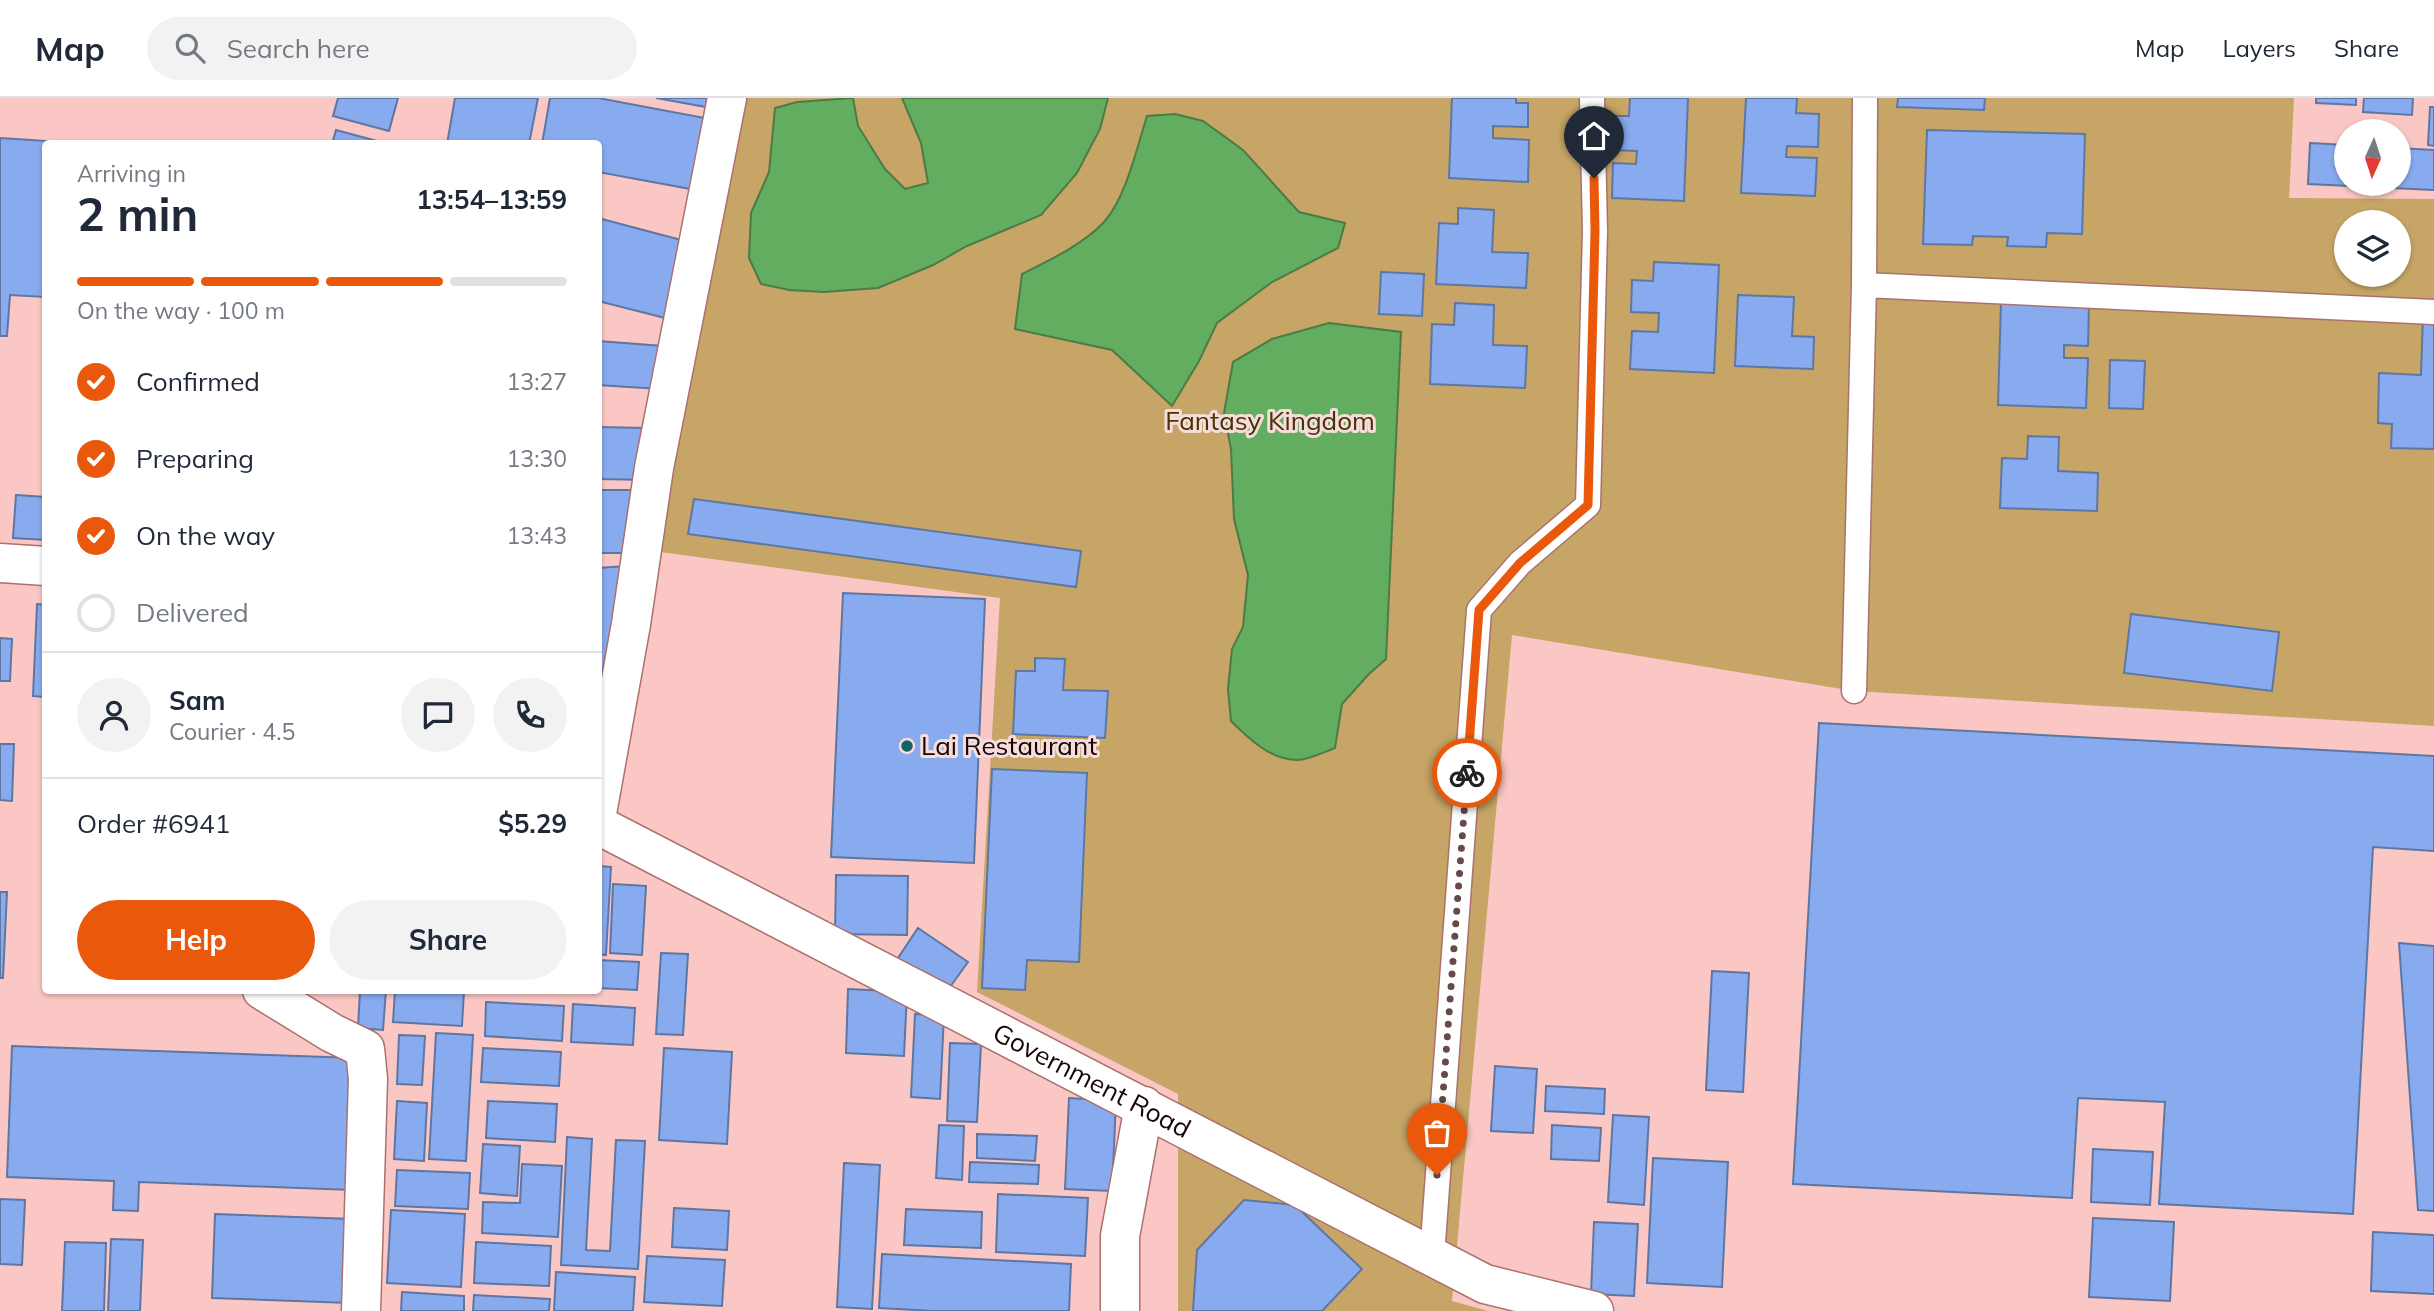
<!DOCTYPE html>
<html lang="en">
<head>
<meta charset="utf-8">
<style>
	:root { --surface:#fff; --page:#f2f2f3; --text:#1f2937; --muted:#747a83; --line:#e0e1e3; --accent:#ea580c }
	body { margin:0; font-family:Mulish,sans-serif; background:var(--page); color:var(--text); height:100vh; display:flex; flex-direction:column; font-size:26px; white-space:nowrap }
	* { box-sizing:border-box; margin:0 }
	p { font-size:23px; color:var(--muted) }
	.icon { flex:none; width:38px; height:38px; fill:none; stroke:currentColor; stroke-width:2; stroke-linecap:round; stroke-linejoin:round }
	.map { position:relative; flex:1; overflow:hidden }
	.side { position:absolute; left:42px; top:42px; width:560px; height:854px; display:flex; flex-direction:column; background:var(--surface); border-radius:7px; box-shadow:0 2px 5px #0004 }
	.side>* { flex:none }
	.needle { width:46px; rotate:183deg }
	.fabs { position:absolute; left:2334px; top:21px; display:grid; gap:14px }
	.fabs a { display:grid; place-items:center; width:77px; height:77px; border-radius:50%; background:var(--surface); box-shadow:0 2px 5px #0004; font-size:35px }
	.pin { position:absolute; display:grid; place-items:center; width:60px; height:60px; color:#fff; margin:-72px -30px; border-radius:50% 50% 50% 0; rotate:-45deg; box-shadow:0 0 7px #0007 }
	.pin .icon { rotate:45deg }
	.courier { position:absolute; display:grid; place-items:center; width:70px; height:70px; margin:-35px; border:5px solid #ea580c; border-radius:50%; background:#fff; color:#222; box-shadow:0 2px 9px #0007 }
	.overview em { font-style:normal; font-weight:700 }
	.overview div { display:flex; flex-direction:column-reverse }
	.overview { display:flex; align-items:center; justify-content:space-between; height:119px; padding:0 35px }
	h1 { font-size:46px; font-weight:700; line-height:52px }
	.bar { display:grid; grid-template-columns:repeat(4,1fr); gap:10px 7px; align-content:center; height:84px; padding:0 35px }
	.bar i { height:9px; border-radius:5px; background:var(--line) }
	.bar .on { background:var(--accent) }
	.bar p { grid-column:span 4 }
	.line { display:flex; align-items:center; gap:18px; padding:0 35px; border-top:2px solid var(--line) }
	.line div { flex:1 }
	.round { display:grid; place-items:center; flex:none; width:74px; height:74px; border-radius:37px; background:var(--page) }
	ol { padding:0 35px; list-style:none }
	li { display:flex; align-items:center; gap:21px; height:77px }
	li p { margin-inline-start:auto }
	li .icon { padding:7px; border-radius:50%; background:var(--accent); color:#fff; stroke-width:4 }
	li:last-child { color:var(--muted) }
	li i { width:38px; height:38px; border:4px solid var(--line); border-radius:50% }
	.cta { display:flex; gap:14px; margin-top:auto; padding:14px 35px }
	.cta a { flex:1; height:80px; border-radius:42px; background:var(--accent); color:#fff; font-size:28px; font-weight:700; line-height:80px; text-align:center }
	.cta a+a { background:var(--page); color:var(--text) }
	header { display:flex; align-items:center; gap:42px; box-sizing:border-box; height:98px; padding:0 35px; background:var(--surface); border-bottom:2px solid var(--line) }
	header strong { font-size:33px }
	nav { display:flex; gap:38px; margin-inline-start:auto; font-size:24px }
	.search { width:490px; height:63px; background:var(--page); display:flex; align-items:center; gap:18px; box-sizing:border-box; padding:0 24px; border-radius:38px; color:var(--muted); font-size:26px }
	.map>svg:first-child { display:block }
	.green { fill:#c6a566; fill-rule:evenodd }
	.water { fill:#63ad60; stroke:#4c7b45; stroke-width:2 }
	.building { fill:#88abef; stroke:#5f76a3; stroke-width:2 }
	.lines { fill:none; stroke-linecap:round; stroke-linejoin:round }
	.lane-casing { stroke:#ab716e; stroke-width:27 }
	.street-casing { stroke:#ab716e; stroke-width:41 }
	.lane { stroke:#fff; stroke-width:24 }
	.street { stroke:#fff; stroke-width:38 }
	.done { stroke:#674948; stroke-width:7; stroke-dasharray:0 12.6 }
	.route { stroke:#ea580c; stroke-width:9 }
	.poi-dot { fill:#126268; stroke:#f6dcda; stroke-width:2.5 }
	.labels { text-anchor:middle; stroke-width:6; stroke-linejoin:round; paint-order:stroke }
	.park-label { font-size:26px; fill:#473304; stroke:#f6dcda }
	.poi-label { font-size:26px; fill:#180505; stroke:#f6dcda; text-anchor:start }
	.street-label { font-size:26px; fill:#180505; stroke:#f6dcda }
</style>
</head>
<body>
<header>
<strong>Map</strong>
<div class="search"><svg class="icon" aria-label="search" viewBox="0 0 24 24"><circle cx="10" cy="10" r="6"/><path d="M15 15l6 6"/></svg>Search here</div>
<nav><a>Map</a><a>Layers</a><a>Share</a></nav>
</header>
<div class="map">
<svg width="2434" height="1213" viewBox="0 0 2434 1213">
	<rect width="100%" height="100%" fill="#fbc7c4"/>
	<path class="green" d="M743,0H2294L2289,100L2434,101V628L1854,593L1512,537L1452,1203L1488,1213H1178V996L977,894L1000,500L653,453ZM2347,124H2399V177H2347Z"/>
	<path class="water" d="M853,0L858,28L885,71L905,91L928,85L921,45L902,0H1108L1100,31L1077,75L1041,117L967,148L933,167L878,190L824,194L789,192L761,186L749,160L751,115L769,74L775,10L797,4Z
		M1175,16L1203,23L1243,52L1299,114L1345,125L1338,150L1272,184L1217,225L1199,263L1172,308L1112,252L1015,231L1022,176C1048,163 1084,146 1104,124C1126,100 1137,49 1147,18Z
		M1329,225L1401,234L1386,561L1369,576L1342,606L1335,650C1324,654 1309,662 1297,662C1271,662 1249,641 1231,623L1228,591L1232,551L1243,529L1248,477L1234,421L1231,351L1224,315L1233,264L1272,241Z"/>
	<path class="building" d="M338,0H398L389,33L333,18Z
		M455,0H538L529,46H447Z
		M550,0H598L710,21L696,92L598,74V46H542Z
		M656,0H707L706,9Z
		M1452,0H1516V5H1528V29L1493,28V40L1529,42L1528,84L1449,80Z
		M1630,0H1688L1684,103L1612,100L1613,65L1636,66L1637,53L1613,52L1615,18H1629Z
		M1746,0H1797L1796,15L1819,16L1818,49L1787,48L1786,59L1817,60L1815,98L1741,95Z
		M1898,0H1985L1984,12L1897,9Z
		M2316,0H2356V7L2316,5Z
		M2364,0H2413L2412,17L2363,14Z
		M2430,9H2434V48L2428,47Z
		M336,32L388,46H332Z
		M1927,32L2085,36L2082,136L2047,135L2046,149L2007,148L2008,139L1973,138L1972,147L1923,146Z
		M0,40L62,44L46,46V199L10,197L7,238H0Z
		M2310,45L2347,47V86H2399V50L2434,52V92L2308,86Z
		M1458,110L1494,112L1492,154L1528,155L1526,190L1436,186L1439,125L1458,126Z
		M598,120L685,143L665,220L598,203Z
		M1654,164L1719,167L1714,275L1630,271L1632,233L1658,234L1659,215L1631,214L1632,182L1653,183Z
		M1381,174L1424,176L1422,218L1379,216Z
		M1738,197L1794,199L1792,238L1814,239L1813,271L1735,268Z
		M2001,204L2089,206L2088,248L2064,247V260H2088L2086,310L1998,307Z
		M1455,205L1494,207L1493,247L1527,248L1525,290L1430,286L1432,226L1454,227Z
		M2423,217L2434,218V351L2391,350L2392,326L2378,325L2379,275L2421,277Z
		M598,243L663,248L660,291L598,287Z
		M2110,262L2145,263L2143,311L2109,310Z
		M598,329L648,330V382L598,381Z
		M2028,338L2059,339L2058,373L2098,375L2097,413L2000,410L2002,360L2027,361Z
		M598,392H632V455H598Z
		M16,397L46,399V442L13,440Z
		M694,401L1081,453L1076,489L688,436Z
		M626,468L614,579L598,577V470Z
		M843,495L985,501L974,765L831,759Z
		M37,506L46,507V599L33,598Z
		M2131,516L2279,534L2272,593L2124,575Z
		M0,540L12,541L10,583H0Z
		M1035,560L1065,561L1063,592L1108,593L1105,640L1013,636L1016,573H1035Z
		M1819,625L2434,658V753L2373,749L2353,1116L2159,1106L2165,1004L2078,1000L2072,1100L1793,1086Z
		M0,646H14L12,703L0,702Z
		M992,671L1087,675L1079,864L1027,862L1025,892L982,890Z
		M598,768L611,769L606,857L598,856Z
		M836,777L908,778L907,837L835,836Z
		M613,786L646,788L642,857L610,855Z
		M0,794H7L3,880H0Z
		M918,830L968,864L945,896L896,863Z
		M2399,845L2434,848V1113L2418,1112Z
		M661,855L688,856L683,937L656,936Z
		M598,862L639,864L637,892L598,890Z
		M1712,873L1749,875L1743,994L1706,992Z
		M848,891L907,894L904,958L846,955Z
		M360,892H386L383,932L358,930Z
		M395,892L464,893L462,928L393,924Z
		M486,904L564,908L562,943L485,938Z
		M573,906L635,910L633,947L571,944Z
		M915,916L944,917L940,1001L911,999Z
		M436,935L473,937L466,1063L429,1061Z
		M399,937L425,938L422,987L397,986Z
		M950,945L981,946L977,1024L947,1023Z
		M12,948L355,960L351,1092L139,1084L138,1113L113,1112L114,1083L7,1079Z
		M483,950L561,954L559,988L481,984Z
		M664,950L732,954L727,1046L659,1042Z
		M1495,968L1537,971L1533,1035L1491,1033Z
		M1546,988L1605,991L1604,1016L1545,1013Z
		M1069,1000L1116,1003L1112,1093L1065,1091Z
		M397,1003L427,1005L424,1063L394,1061Z
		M488,1003L557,1006L555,1044L486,1040Z
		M1613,1017L1649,1019L1644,1107L1608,1104Z
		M939,1027L964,1028L962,1082L936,1080Z
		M1552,1027L1601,1030L1599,1063L1551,1061Z
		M977,1036L1037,1038L1035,1063L977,1060Z
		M567,1039L592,1041L586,1152L610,1153L616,1042L645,1043L638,1171L561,1167Z
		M483,1046L520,1048L517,1098L480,1095Z
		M2093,1051L2153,1054L2150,1107L2091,1104Z
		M1653,1060L1728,1064L1722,1189L1647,1185Z
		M970,1064L1039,1067L1038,1086L969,1084Z
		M844,1065L880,1067L872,1211L837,1209Z
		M522,1066L562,1068L558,1139L482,1135L483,1104L520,1105Z
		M397,1072L470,1075L468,1111L395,1108Z
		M998,1096L1088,1100L1085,1158L996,1154Z
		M0,1101L25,1102L22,1167L0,1166Z
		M1244,1102L1295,1107L1362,1171L1322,1213H1193L1197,1152Z
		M674,1110L729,1113L727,1152L672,1149Z
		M906,1111L982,1114L981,1150L904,1147Z
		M391,1112L465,1116L461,1189L387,1185Z
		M215,1116L352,1121L349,1205L212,1200Z
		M2093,1120L2174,1124L2170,1203L2089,1199Z
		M1594,1124L1638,1126L1634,1198L1591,1196Z
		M2373,1134L2434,1137V1196L2371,1193Z
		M111,1141L143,1142L140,1213H108Z
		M65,1144L106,1145L104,1213H62Z
		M476,1144L551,1148L549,1188L474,1185Z
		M882,1156L1071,1166L1069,1213H934L879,1210Z
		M647,1158L725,1162L722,1208L644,1204Z
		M556,1174L635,1179L633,1213H554Z
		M402,1194L464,1198V1213H401Z
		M474,1197L550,1201L549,1213H473Z"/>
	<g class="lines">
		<defs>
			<path id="lane" d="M1864,187L2434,214
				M1854,593L1864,187L1865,0
				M1432,1158L1479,512L1520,465L1588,407L1595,133L1592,0"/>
			<g id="street">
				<path d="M0,465L46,468"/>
				<path d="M598,710L631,526L654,370L727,0"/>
				<path id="s1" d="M598,727L1485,1186L1594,1213"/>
				<path d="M262,892L332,935L365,951L368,981L361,1213"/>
				<path d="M1120,1213V1138L1144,1008"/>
			</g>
		</defs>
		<use href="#lane" class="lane-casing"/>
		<use href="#street" class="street-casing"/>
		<use href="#lane" class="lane"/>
		<use href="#street" class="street"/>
	</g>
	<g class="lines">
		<path class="done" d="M1437,1077L1467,675"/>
		<path class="route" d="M1467,675L1479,512L1520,465L1588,407L1595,133L1594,80"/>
	</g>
	<circle class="poi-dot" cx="907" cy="648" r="7"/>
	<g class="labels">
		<g class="park-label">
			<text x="1270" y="332">Fantasy Kingdom</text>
		</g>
		<g class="poi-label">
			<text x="921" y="657">Lai Restaurant</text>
		</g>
		<g class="street-label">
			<text dy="9" stroke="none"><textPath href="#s1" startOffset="556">Government Road</textPath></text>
		</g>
	</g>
</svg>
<div class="fabs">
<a><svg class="needle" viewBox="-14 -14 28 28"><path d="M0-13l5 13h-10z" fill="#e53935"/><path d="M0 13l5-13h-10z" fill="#747a83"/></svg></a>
<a><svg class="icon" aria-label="layers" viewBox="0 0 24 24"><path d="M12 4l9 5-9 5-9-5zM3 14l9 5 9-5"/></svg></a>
</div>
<div class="pin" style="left:1437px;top:1077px;background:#ea580c"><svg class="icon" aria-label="bag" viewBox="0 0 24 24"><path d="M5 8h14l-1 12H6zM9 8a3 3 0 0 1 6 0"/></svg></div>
<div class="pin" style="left:1594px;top:80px;background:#1f2937"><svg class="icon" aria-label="home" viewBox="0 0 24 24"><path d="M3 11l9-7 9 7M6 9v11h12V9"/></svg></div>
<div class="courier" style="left:1467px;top:675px"><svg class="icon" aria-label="bike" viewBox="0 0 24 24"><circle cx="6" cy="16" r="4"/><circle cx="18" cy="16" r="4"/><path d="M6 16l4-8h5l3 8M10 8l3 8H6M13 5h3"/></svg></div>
<section class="side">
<div class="overview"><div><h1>2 min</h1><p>Arriving in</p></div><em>13:54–13:59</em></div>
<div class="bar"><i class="on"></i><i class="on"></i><i class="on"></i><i></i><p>On the way · 100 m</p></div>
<ol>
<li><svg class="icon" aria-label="check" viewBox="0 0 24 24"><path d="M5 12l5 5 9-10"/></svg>Confirmed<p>13:27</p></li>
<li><svg class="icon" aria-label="check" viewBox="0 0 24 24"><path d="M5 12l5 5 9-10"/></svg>Preparing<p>13:30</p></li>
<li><svg class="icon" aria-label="check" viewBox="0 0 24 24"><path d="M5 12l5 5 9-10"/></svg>On the way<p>13:43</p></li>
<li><i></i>Delivered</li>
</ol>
<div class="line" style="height:126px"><a class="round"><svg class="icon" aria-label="person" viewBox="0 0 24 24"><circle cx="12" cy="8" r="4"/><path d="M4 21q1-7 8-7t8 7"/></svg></a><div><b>Sam</b><p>Courier · 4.5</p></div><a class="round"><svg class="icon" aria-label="chat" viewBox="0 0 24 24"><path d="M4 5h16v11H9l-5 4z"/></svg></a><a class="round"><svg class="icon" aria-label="phone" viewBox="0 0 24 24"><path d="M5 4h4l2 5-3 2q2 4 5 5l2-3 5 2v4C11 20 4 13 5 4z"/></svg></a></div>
<div class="line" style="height:91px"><div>Order #6941</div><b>$5.29</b></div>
<div class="cta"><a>Help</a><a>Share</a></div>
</section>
</div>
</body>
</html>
